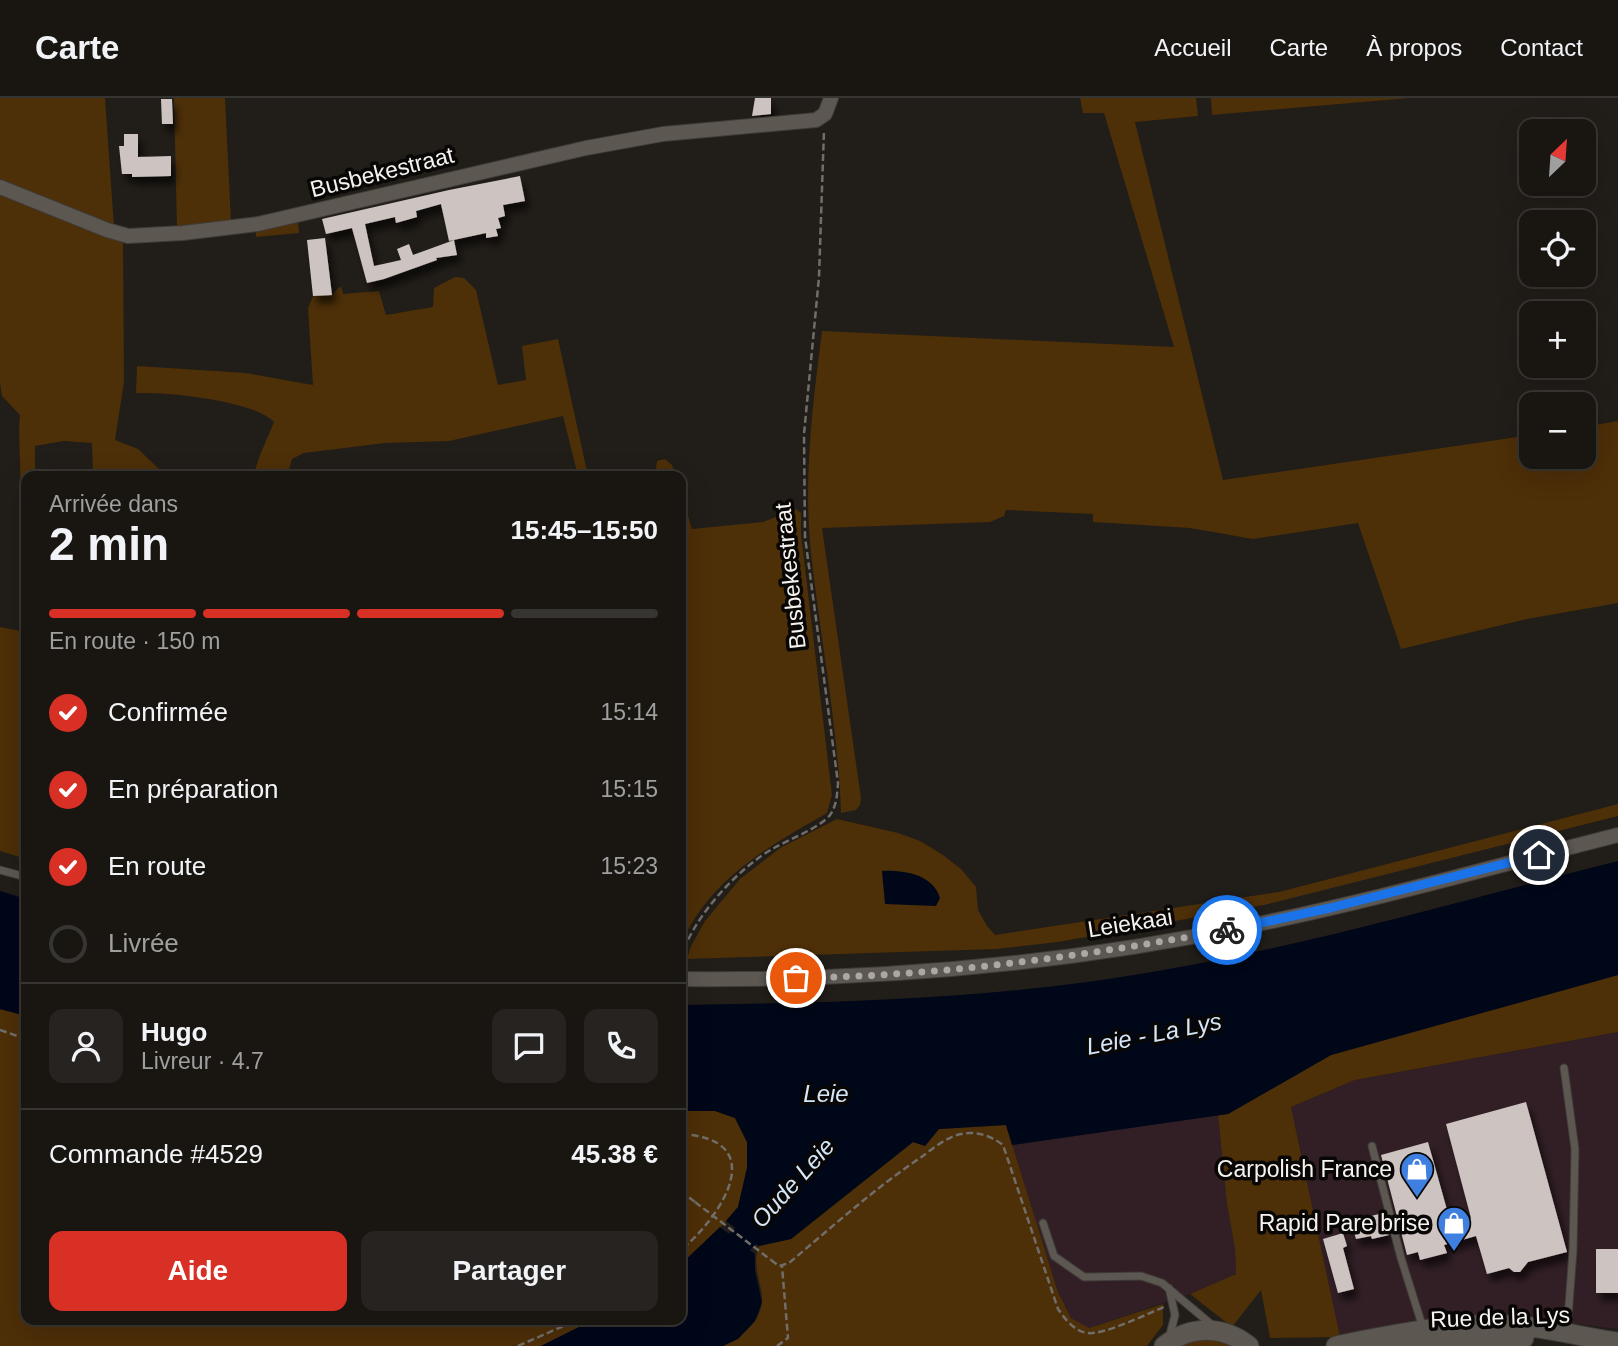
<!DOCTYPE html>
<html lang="fr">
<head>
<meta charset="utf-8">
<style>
	:root { --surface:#191612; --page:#262320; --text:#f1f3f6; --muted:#9f9f9f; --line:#373532; --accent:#d93025 }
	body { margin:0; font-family:Arial,sans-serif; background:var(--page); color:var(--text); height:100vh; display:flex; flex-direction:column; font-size:26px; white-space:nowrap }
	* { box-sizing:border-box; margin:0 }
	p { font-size:23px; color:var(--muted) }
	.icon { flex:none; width:38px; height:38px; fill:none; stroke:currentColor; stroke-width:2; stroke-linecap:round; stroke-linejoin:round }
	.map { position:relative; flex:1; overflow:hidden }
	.details { position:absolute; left:21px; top:373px; width:665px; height:854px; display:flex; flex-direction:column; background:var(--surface); border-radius:14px; box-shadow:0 7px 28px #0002,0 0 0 2px var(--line) }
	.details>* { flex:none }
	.needle { width:46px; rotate:25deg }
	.controls { position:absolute; left:1519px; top:21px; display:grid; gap:14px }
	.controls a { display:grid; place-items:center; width:77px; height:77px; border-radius:14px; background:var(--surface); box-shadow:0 7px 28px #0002,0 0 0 2px var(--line); font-size:35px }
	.pin { position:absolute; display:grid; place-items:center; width:60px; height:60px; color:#fff; margin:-30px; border:4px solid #fff; border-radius:50%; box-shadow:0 2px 7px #0007 }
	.courier { position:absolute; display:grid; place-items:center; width:70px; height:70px; margin:-35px; border:5px solid #1a73e8; border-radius:50%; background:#fff; color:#222; box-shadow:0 2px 9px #0007 }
	.summary em { font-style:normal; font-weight:600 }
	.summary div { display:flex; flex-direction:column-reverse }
	.summary { display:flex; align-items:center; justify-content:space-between; height:119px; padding:0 28px }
	h1 { font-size:46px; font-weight:600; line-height:52px }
	.bar { display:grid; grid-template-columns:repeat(4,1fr); gap:10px 7px; align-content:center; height:84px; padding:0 28px }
	.bar i { height:9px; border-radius:5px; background:var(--line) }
	.bar .current { background:var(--accent) }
	.bar p { grid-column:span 4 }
	.line { display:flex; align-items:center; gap:18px; padding:0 28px; border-top:2px solid var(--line) }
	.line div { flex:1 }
	.round { display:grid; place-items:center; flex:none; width:74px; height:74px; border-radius:14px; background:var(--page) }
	ol { padding:0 28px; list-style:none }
	li { display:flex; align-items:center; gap:21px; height:77px }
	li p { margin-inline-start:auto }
	li .icon { padding:7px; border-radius:50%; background:var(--accent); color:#fff; stroke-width:4 }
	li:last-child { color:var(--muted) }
	li i { width:38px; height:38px; border:4px solid var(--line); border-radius:50% }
	.action { display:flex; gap:14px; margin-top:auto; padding:14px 28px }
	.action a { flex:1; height:80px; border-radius:14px; background:var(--accent); color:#fff; font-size:28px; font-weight:600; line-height:80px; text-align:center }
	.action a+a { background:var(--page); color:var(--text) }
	header { display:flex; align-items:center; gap:42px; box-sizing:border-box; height:98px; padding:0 35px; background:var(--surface); border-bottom:2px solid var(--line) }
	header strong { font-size:33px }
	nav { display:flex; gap:38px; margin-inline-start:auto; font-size:24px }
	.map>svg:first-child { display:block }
	.industrial { fill:#311f25 }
	.green { fill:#4d2f08 }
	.water { fill:#000719 }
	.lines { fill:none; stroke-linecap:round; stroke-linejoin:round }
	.river { stroke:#000719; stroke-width:26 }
	.building { fill:#cdc4c1; filter:url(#shadow) }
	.lane-casing { stroke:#3f3b38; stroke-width:9 }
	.street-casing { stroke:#3f3b38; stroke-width:16 }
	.secondary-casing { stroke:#3f3b38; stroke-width:21 }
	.path { stroke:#716d69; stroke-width:2.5; stroke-dasharray:7 3.5; stroke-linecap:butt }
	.lane { stroke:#5c5751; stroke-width:7 }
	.street { stroke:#5c5751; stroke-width:14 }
	.secondary { stroke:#5c5751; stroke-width:19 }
	.path-bridge { stroke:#716d69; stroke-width:2.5; stroke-dasharray:7 3.5; stroke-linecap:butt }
	.done { stroke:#aba7a4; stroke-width:7; stroke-dasharray:0 12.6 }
	.route { stroke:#1a73e8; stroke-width:9 }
	.labels { text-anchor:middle; stroke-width:7; stroke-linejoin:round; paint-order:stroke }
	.street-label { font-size:23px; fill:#f6f2ef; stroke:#090706 }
	.poi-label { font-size:23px; fill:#f6f2ef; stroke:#090706; text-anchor:end }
	.water-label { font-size:24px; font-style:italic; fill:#d5e6f8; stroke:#090706 }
</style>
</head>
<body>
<header>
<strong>Carte</strong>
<nav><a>Accueil</a><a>Carte</a><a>À propos</a><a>Contact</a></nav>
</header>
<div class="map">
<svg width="1618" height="1248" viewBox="0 0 1618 1248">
	<defs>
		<filter id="shadow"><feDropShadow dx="4.5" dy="8" stdDeviation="3.5" flood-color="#0009"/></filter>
	</defs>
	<rect width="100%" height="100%" fill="#211d18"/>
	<path class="industrial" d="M1618,934V1231L1568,1225L1456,1219L1340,1239L1291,1009L1355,982Z
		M1218,1017L1227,1106L1235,1151L1236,1176L1190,1196L1089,1230L1071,1220L1058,1194L1012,1047Z"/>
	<path class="green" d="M0,0H105L114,129L0,85Z
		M174,0H225L231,124L177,131Z
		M1080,0H1196L1198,18L1135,24L1223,382L1531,337V359H1584V329L1618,323V505L1527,521L1401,551L1358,425L1253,441L1190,430L1093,424V416L1006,412L1004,418L990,424L822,430L861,700L860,707L856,712L841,715C838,624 819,535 810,445C804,374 813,303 822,233L1174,249L1104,15H1083Z
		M1211,0H1409L1212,17Z
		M0,94L119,140L123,145L124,284L115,342L138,351L159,371L178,378H93L92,345L64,343L35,348V378H26V761L0,753V529L25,534L19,332L20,317L2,298L0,285Z
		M298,121L299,135L256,139V130Z
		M455,179L464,180L476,192L498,287L526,282L522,248L558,241L588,378H578L563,318L449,343L385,345L304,355L292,361L287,378H253L260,357L274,324C253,302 167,294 136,295L137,268L246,275L313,287L308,210L313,198L332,196L341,188L343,196L379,193L386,217L433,209L434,190Z
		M665,361L672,367L676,378H655L657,363Z
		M681,395L692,431L763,424L796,411L801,415V436L832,697L827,715C769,748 708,782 681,847Z
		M1618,706V718L1264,807L1058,844L997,851L687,861L691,848L705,823L740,781L780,750L837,721L898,735L920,743L943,757L961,771L976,789L978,812L987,828L995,837L1279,794Z
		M1618,877V934L1355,982L1291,1009L1340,1239L1270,1240L1261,1192L1232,1229L1190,1196L1236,1176L1235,1151L1227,1106L1218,1017L1228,1016L1331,957Z
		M0,911L26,918V1222H593L541,1248H0Z
		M681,1013H715L735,1020L747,1044V1070L738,1109L713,1138L681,1166Z
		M1006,1027L1058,1194L1071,1220L1089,1230L1163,1206V1227L1147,1248H723C740,1240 761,1224 762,1203C762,1183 751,1168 759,1148L791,1141L913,1044L925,1048L939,1031Z
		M1217,1241L1234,1248H1179L1194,1242Z"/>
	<path class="water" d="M1618,763V877L1331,957L1228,1016L1012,1047L1006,1027L939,1031L925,1048L913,1044L791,1141L759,1148L726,1123L738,1109L747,1070V1044L735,1020L715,1013H681V907C817,905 952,902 1087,884C1267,860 1442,807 1618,763Z
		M882,773C903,772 933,776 940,800L936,808L885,806Z
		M0,793L26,801V918L0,911Z
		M720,1129L755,1156V1173L762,1204L755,1223L738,1241L723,1248H541L593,1222H681V1166Z"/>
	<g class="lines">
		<path class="river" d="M681,1199L771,1114"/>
	</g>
	<path class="building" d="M755,0H771V16L752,18Z
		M161,1H172L173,26H162Z
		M124,36H138V59L171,58V78L132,79V76H122L119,48H124Z
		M520,78L525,103L503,107L505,118L498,120L501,130L496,131L498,138L486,140V135L449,143L441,106L416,113L417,119L396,125L395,119L365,126L374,168L401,162L397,151L409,146L413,157L454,142L457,157L436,160L437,162L384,181L367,185L352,130L326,136L322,121L449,92Z
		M325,140L332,197L313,198L307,142Z
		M1526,1004L1567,1154L1528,1164L1520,1174H1514L1509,1170L1487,1176L1476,1138L1444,1147L1447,1155L1420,1162L1418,1154L1407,1157L1381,1057L1428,1044L1451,1126L1471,1120L1446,1026Z
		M1383,1115L1389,1137L1372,1141L1371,1138L1356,1141L1351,1123Z
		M1343,1135L1347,1148L1343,1150L1354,1191L1338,1195L1323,1141Z
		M1596,1151H1618V1195H1596Z"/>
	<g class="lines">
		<defs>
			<path id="lane" d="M0,772L26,779
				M1564,970L1575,1051L1573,1153L1567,1233
				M1372,1048L1401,1160L1423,1230
				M1043,1125L1054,1158L1084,1179L1141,1178L1162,1185L1212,1227
				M1169,1240L1175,1217L1169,1190"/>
			<path id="street" d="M0,89L107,132L128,138L183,135L258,126L586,50L663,36L816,22L825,16L831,0
				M681,881C871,883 1061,867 1248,828C1373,803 1495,768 1618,737"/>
			<path id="secondary" d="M1164,1248C1190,1227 1223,1227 1249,1248
				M1336,1248C1398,1235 1459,1223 1523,1228C1555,1231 1586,1240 1618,1244
				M1391,1248L1524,1240"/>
		</defs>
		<use href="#lane" class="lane-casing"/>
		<use href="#street" class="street-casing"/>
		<use href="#secondary" class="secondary-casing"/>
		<path class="path" d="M681,861C691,821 738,770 774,750C788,742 821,729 830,717C837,707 837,696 838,685L805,439L804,336L819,179L824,32
			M0,932L26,941
			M681,1036C771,1041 723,1117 681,1152
			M681,1093L695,1104
			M771,1162L779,1168L789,1165C832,1129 874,1091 920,1060C931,1052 944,1041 957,1037C974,1032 990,1037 1003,1047L1058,1211C1065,1221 1075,1234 1088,1235C1104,1237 1147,1216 1164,1209
			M518,1248L577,1222
			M777,1248L788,1240L782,1168"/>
		<use href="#lane" class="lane"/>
		<use href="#street" class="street"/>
		<use href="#secondary" class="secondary"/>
		<path class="path-bridge" d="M695,1104L771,1162"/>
	</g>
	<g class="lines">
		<path class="done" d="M796,880C941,878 1085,858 1227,832"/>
		<path class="route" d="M1227,832L1330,810L1539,757"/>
	</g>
	<defs>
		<symbol id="shop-pin" viewBox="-11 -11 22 30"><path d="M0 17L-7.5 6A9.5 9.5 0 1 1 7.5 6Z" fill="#3f7fe0" stroke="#090706"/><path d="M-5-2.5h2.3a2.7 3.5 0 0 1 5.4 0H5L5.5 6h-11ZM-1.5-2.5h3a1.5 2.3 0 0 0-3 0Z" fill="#fff"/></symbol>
	</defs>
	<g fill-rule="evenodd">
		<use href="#shop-pin" x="1398" y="1052" width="38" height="52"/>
		<use href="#shop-pin" x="1435" y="1106" width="38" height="52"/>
	</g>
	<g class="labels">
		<g class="street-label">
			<text transform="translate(382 74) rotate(-14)" y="8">Busbekestraat</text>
			<text transform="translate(790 478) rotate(-96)" y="8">Busbekestraat</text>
			<text transform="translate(1130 825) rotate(-9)" y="8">Leiekaai</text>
			<text transform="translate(1500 1219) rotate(-2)" y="8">Rue de la Lys</text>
		</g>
		<g class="poi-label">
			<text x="1392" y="1079">Carpolish France</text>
			<text x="1430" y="1133">Rapid Pare brise</text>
		</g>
		<g class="water-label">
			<text transform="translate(1154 936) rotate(-11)" y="8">Leie - La Lys</text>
			<text x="826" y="1004">Leie</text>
			<text transform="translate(793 1085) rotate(-48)" y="8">Oude Leie</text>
		</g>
	</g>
</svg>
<div class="controls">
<a><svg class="needle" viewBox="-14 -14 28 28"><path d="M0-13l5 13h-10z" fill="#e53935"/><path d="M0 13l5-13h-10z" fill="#9f9f9f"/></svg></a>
<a><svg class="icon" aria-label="locate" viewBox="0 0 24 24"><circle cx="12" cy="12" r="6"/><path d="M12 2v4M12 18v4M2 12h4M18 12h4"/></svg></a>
<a>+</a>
<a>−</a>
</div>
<div class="pin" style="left:796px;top:880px;background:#ea580c"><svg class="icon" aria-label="bag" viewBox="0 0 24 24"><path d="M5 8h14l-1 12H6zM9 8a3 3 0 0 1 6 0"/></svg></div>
<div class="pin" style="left:1539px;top:757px;background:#1f2937"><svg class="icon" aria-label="home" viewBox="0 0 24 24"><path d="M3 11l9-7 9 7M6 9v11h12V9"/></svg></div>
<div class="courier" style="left:1227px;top:832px"><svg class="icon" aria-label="bike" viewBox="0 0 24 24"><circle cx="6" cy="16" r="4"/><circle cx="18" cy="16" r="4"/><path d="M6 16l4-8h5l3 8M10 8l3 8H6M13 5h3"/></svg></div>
<section class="details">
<div class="summary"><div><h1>2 min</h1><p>Arrivée dans</p></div><em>15:45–15:50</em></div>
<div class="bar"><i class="current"></i><i class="current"></i><i class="current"></i><i></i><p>En route · 150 m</p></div>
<ol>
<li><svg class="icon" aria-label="check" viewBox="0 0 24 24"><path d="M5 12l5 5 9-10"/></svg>Confirmée<p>15:14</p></li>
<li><svg class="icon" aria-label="check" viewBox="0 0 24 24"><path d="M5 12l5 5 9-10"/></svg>En préparation<p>15:15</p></li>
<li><svg class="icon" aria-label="check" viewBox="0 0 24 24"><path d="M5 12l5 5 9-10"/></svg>En route<p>15:23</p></li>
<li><i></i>Livrée</li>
</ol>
<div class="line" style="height:126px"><a class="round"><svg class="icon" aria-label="person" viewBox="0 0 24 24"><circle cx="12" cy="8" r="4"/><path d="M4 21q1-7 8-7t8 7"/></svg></a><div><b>Hugo</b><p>Livreur · 4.7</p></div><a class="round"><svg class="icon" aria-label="chat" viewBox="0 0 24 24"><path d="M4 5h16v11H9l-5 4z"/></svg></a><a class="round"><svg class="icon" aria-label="phone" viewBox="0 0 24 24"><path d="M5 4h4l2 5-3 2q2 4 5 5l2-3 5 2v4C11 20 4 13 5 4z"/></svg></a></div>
<div class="line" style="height:91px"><div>Commande #4529</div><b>45.38 €</b></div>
<div class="action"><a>Aide</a><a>Partager</a></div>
</section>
</div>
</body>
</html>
